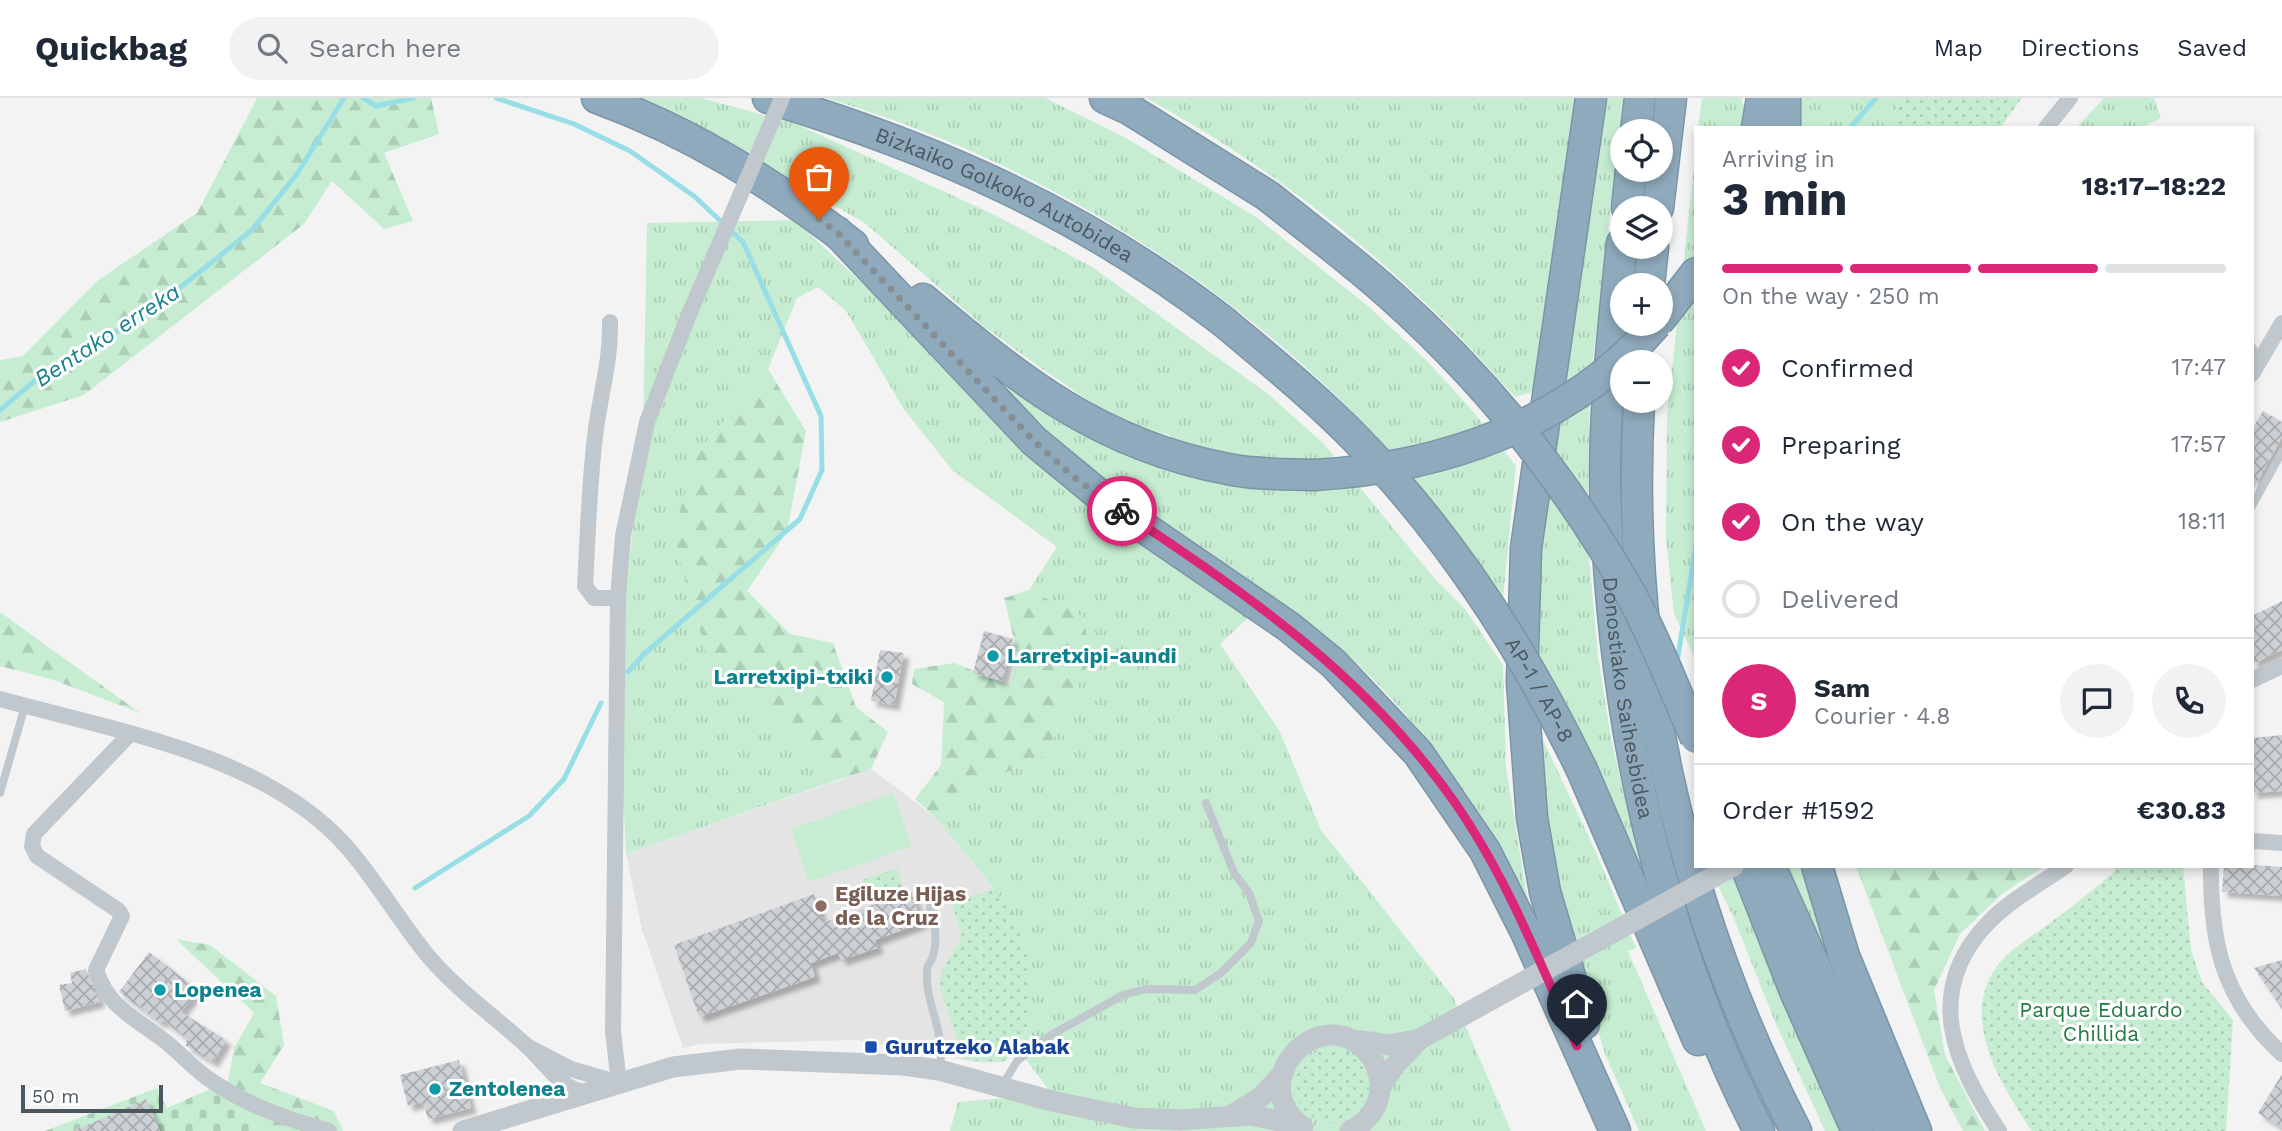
<!DOCTYPE html>
<html lang="en">
<head>
<meta charset="utf-8">
<style>
	:root { --surface:#fff; --page:#f2f2f3; --text:#1f2937; --muted:#747a83; --line:#e0e1e3; --accent:#db2777 }
	body { margin:0; font-family:"Work Sans",sans-serif; background:var(--page); color:var(--text); height:100vh; display:flex; flex-direction:column; font-size:26px; white-space:nowrap }
	* { box-sizing:border-box; margin:0 }
	p { font-size:23px; color:var(--muted) }
	.icon { flex:none; width:38px; height:38px; fill:none; stroke:currentColor; stroke-width:2; stroke-linecap:round; stroke-linejoin:round }
	.map { position:relative; flex:1; overflow:hidden }
	.drawer { position:absolute; left:1694px; top:28px; width:560px; height:742px; display:flex; flex-direction:column; background:var(--surface); border-radius:0px; box-shadow:0 4px 10px #0003 }
	.drawer>* { flex:none }
	.buttons { position:absolute; left:1610px; top:21px; display:grid; gap:14px }
	.buttons a { display:grid; place-items:center; width:63px; height:63px; border-radius:50%; background:var(--surface); box-shadow:0 4px 10px #0003; font-size:35px }
	.scale { position:absolute; left:21px; bottom:18px; width:142px; box-sizing:border-box; padding-left:7px; border:4px solid #4c585f; border-top:0; font-size:19px; line-height:24px; white-space:nowrap; color:#4c585f; -webkit-text-stroke:5px #fff; paint-order:stroke }
	.pin { position:absolute; display:grid; place-items:center; width:60px; height:60px; color:#fff; margin:-72px -30px; border-radius:50% 50% 50% 0; rotate:-45deg; box-shadow:0 0 7px #0007 }
	.pin .icon { rotate:45deg }
	.courier { position:absolute; display:grid; place-items:center; width:70px; height:70px; margin:-35px; border:5px solid #db2777; border-radius:50%; background:#fff; color:#222; box-shadow:0 2px 9px #0007 }
	.summary em { font-style:normal; font-weight:700 }
	.summary div { display:flex; flex-direction:column-reverse }
	.summary { display:flex; align-items:center; justify-content:space-between; height:119px; padding:0 28px }
	h1 { font-size:46px; font-weight:700; line-height:52px }
	.bar { display:grid; grid-template-columns:repeat(4,1fr); gap:10px 7px; align-content:center; height:84px; padding:0 28px }
	.bar i { height:9px; border-radius:5px; background:var(--line) }
	.bar .selected { background:var(--accent) }
	.bar p { grid-column:span 4 }
	.line { display:flex; align-items:center; gap:18px; padding:0 28px; border-top:2px solid var(--line) }
	.line div { flex:1 }
	.round { display:grid; place-items:center; flex:none; width:74px; height:74px; border-radius:37px; background:var(--page) }
	ol { padding:0 28px; list-style:none }
	li { display:flex; align-items:center; gap:21px; height:77px }
	li p { margin-inline-start:auto }
	li .icon { padding:7px; border-radius:50%; background:var(--accent); color:#fff; stroke-width:4 }
	li:last-child { color:var(--muted) }
	li i { width:38px; height:38px; border:4px solid var(--line); border-radius:50% }
	header { display:flex; align-items:center; gap:42px; box-sizing:border-box; height:98px; padding:0 35px; background:var(--surface); border-bottom:2px solid var(--line) }
	header strong { font-size:33px }
	nav { display:flex; gap:38px; margin-inline-start:auto; font-size:24px }
	.search { width:490px; height:63px; background:var(--page); display:flex; align-items:center; gap:18px; box-sizing:border-box; padding:0 24px; border-radius:38px; color:var(--muted); font-size:26px }
	.map>svg:first-child { display:block }
	.education { fill:#e5e4e4 }
	.grass { fill:url(#grass-tufts) }
	.forest { fill:url(#forest-firs) }
	.cemetery { fill:url(#cemetery-stones) }
	.park { fill:url(#park-dots) }
	.pitch { fill:#c6edd1 }
	.lines { fill:none; stroke-linecap:round; stroke-linejoin:round }
	.stream { stroke:#97dee6; stroke-width:5 }
	.building { fill:url(#building-cross-hatch); filter:url(#shadow) }
	.motorway-casing { stroke:#7a95a8; stroke-width:33 }
	.service { stroke:#c0c8cd; stroke-width:8 }
	.minor { stroke:#c0c8cd; stroke-width:16 }
	.tertiary { stroke:#c0c8cd; stroke-width:21 }
	.motorway { stroke:#8faabc; stroke-width:30 }
	.motorway-bridge-casing { stroke:#7a95a8; stroke-width:33; stroke-linecap:butt }
	.minor-bridge { stroke:#c0c8cd; stroke-width:16 }
	.tertiary-bridge { stroke:#c0c8cd; stroke-width:21 }
	.motorway-bridge { stroke:#8faabc; stroke-width:30 }
	.done { stroke:#878e93; stroke-width:7; stroke-dasharray:0 12.6 }
	.route { stroke:#db2777; stroke-width:9 }
	.culture-dot { fill:#0f9aa8; stroke:#fff; stroke-width:2.5 }
	.education-dot { fill:#8d6e63; stroke:#fff; stroke-width:2.5 }
	.transit-dot { fill:#1a4fb4; stroke:#fff; stroke-width:2.5 }
	.labels { text-anchor:middle; stroke-width:6; stroke-linejoin:round; paint-order:stroke }
	.street-label { font-size:21px; fill:#4c585f; stroke:#fff }
	.culture-label { font-size:21px; font-weight:bold; fill:#0d838f; stroke:#fff; text-anchor:start }
	.education-label { font-size:21px; font-weight:bold; fill:#785e54; stroke:#fff; text-anchor:start }
	.park-label { font-size:21px; fill:#207c44; stroke:#fff }
	.transit-label { font-size:21px; font-weight:bold; fill:#164399; stroke:#fff; text-anchor:start }
	.water-label { font-size:23px; font-style:italic; fill:#18828e; stroke:#fff }
</style>
</head>
<body>
<header>
<strong>Quickbag</strong>
<div class="search"><svg class="icon" aria-label="search" viewBox="0 0 24 24"><circle cx="10" cy="10" r="6"/><path d="M15 15l6 6"/></svg>Search here</div>
<nav><a>Map</a><a>Directions</a><a>Saved</a></nav>
</header>
<div class="map">
<svg width="2282" height="1033" viewBox="0 0 2282 1033">
	<defs>
		<pattern id="grass-tufts" width="24" height="20" patternUnits="userSpaceOnUse" patternTransform="scale(1.75)"><rect width="24" height="20" fill="#c6edd1"/><path d="M3 7l-1-3M5 7V3M7 7l1-3M15 17l-1-3M17 17v-4M19 17l1-3" fill="none" stroke="#accdb6"/></pattern>
		<pattern id="forest-firs" width="22" height="20" patternUnits="userSpaceOnUse" patternTransform="scale(1.75)"><rect width="22" height="20" fill="#c6edd1"/><path d="M5 1l3.5 6h-7zM16 11l3.5 6h-7z" fill="#accdb6"/></pattern>
		<pattern id="cemetery-stones" width="16" height="16" patternUnits="userSpaceOnUse" patternTransform="scale(1.75)"><rect width="16" height="16" fill="#c6edd1"/><path d="M2 7V4a2 2 0 0 1 4 0v3zM10 15v-3a2 2 0 0 1 4 0v3z" fill="#accdb6"/></pattern>
		<pattern id="park-dots" width="8" height="8" patternUnits="userSpaceOnUse" patternTransform="scale(1.75)"><rect width="8" height="8" fill="#c6edd1"/><path d="M2 2h.1M6 6h.1" fill="none" stroke="#accdb6" stroke-width="1.8" stroke-linecap="round"/></pattern>
		<pattern id="building-cross-hatch" width="8" height="8" patternUnits="userSpaceOnUse" patternTransform="scale(1.75)"><rect width="8" height="8" fill="#cdd0d4"/><path d="M0 0l8 8M0 8l8-8" fill="none" stroke="#a9acaf"/></pattern>
		<filter id="shadow"><feDropShadow dx="5.5" dy="5.5" stdDeviation="2" flood-color="#0004"/></filter>
	</defs>
	<rect width="100%" height="100%" fill="#f4f3f3"/>
	<path class="education" d="M871,671L935,719L979,771L1018,825V951L1003,964L981,965L856,942L700,946L683,950L642,832L626,756Z"/>
	<path class="grass" d="M632,0H701L794,25L993,116L1092,169L1268,296L1325,347L1435,481L1465,511L1503,567L1506,669L1529,811C1483,717 1425,625 1345,555C1287,505 1220,461 1156,419C1136,405 1114,393 1094,378C1055,348 1021,311 986,277L989,271L1074,332L1118,352L1168,367L1170,337L1145,331L1101,311L1038,268L982,227L866,126L726,44Z
		M826,0H1045L1126,40L1256,119L1368,208L1428,264L1471,311L1516,368L1503,501C1451,425 1394,352 1327,289C1186,156 1012,55 826,0Z
		M1146,0H1576L1533,294L1515,299C1488,270 1463,240 1434,213C1348,130 1251,57 1146,0Z
		M1599,0H1623L1590,287L1587,436L1598,559L1611,641L1643,778L1589,658L1529,550L1534,459Z
		M1702,0H1742V6L1772,14V30H1698Z
		M1796,0H1898L1892,30H1797Z
		M2104,0H2154L2161,20L2141,30H2076Z
		M1696,51V562L1674,516L1666,441L1667,318Z
		M795,122L896,217L1249,519L1220,546L1279,632L1321,732L1453,899L1511,1033H950L958,1004L1052,996L1018,951L1027,931L1018,825L979,771L935,719L988,683L1045,657L1090,562L1084,520L1029,492L1057,449L952,372L903,310L846,213L818,189L797,200L768,271L698,354L710,562L837,682L626,756L617,579L643,335L647,125Z
		M1533,621L1595,752L1636,850L1628,853L1706,1033H1639L1605,956L1558,800Z
		M1786,768H1807L1872,964Z
		M1734,774L1844,1033H1825L1775,924L1733,818L1715,782Z"/>
	<path class="forest" d="M257,0H431L439,36L384,55L413,123L384,131L332,83L304,126L84,297L0,324V262L23,258L97,183L197,115Z
		M768,271L806,333L787,434L747,493L790,536L833,545L856,609L888,634L871,671L837,682L709,562L672,437L698,354Z
		M1029,492L1084,519L1090,562L1045,657L988,683L935,719L915,701L941,667L944,604L912,586L914,571L954,565L1010,587L1018,559L1004,500Z
		M0,514L140,615L54,582L0,568Z
		M1856,768H2045L2003,795L1960,836L1934,892L1945,957L1985,1033H1963L1940,990Z
		M176,841L210,847L276,898L284,947L260,985L334,1013L343,1033H258L228,983L234,950L254,915Z"/>
	<path class="cemetery" d="M228,983L258,1033H45L157,990L167,1010Z"/>
	<path class="park" d="M1898,0H2022L2000,30H1892Z
		M2116,768H2183L2191,852L2202,884L2233,922L2226,1033H2032C1999,984 1952,910 2007,857C2020,845 2036,835 2050,825C2072,809 2093,792 2114,774Z
		M897,770L903,789L869,801L862,782Z
		M994,791C1001,802 1014,814 1018,827C1031,860 1039,918 1018,949C1015,955 1008,960 1003,964L964,962L940,891L941,874L962,839L952,805Z
		M1295 988a37 37 0 1 1 74 0a37 37 0 1 1-74 0Z"/>
	<path class="pitch" d="M893,695L912,748L809,784L791,731Z"/>
	<g class="lines">
		<path class="stream" d="M363,0L376,8L413,0
			M496,0L574,26L630,53L694,98L743,144L821,318L822,372L800,421L644,556L628,574
			M1850,30L1876,0
			M0,312L43,276L151,213L252,132L297,76L344,0
			M1677,564L1696,447
			M415,790L529,718L564,681L601,605"/>
	</g>
	<path class="building" d="M2263,313L2282,324V339L2252,394V331Z
		M2282,503V552L2252,566V518Z
		M984,533L1013,541L1002,583L973,575Z
		M880,552L904,555L894,607L871,603Z
		M2282,637V693L2252,695V640Z
		M2252,767L2282,769V798L2222,794L2224,768Z
		M911,793L922,825L875,842L878,850L841,862L838,855L811,865L815,879L699,919L674,847L814,796L823,825Z
		M149,854L198,892L181,914L226,942L213,964L186,948L187,941L163,922L161,925L119,894Z
		M2282,862V911L2254,870Z
		M86,871L100,904L65,913L59,887L72,885L70,875Z
		M459,962L471,1010L428,1021L423,1004L408,1008L400,977Z
		M2282,976V1030L2258,1015Z
		M146,1001L160,1033H74Z"/>
	<g class="lines">
		<defs>
			<g id="motorway">
				<path d="M597,0C691,34 774,86 853,147"/>
				<path id="s1" d="M768,0C937,51 1084,116 1224,224"/>
				<path d="M1105,0L1129,11L1268,98"/>
				<path d="M1785,0V30"/>
				<path d="M1757,30L1762,0"/>
				<path d="M1636,33L1640,0"/>
				<path d="M1627,110L1631,72"/>
				<path d="M1658,110L1671,0"/>
				<path d="M837,134L1034,343L1114,409L1289,529L1333,565L1418,655L1485,753L1526,834L1615,1033"/>
				<path id="s2" d="M1622,145C1613,234 1602,325 1606,415C1615,629 1661,841 1759,1033"/>
				<path d="M1649,187L1653,149"/>
				<path d="M923,201C1020,282 1099,347 1228,371C1256,377 1286,376 1314,377"/>
				<path d="M1661,220L1696,175"/>
				<path d="M1639,303C1625,558 1678,806 1796,1033"/>
				<path d="M1582,672L1698,942"/>
				<path d="M1746,768L1795,893L1857,1033"/>
				<path d="M1770,768L1889,1033"/>
				<path d="M1817,768L1844,858L1916,1033"/>
				<path d="M1584,926L1545,794L1532,720L1522,584L1526,450L1591,0"/>
			</g>
		</defs>
		<use href="#motorway" class="motorway-casing"/>
		<path class="service" d="M2252,249L2259,262
			M2252,408L2282,354
			M0,695L25,608
			M930,809C935,825 938,842 933,858C932,864 927,866 927,872C924,904 946,933 940,969
			M1002,988L1017,963L1051,937L1123,897L1146,891L1195,892L1221,875L1251,845L1259,823L1249,795L1234,775L1206,705"/>
		<path class="minor" d="M2046,30L2070,0
			M610,224C611,261 601,294 596,331C589,383 588,436 585,488L594,500H618
			M2252,276L2282,225
			M2252,582L2282,568
			M0,601C115,633 264,656 346,748C377,783 399,823 429,859C458,893 494,918 527,948C544,963 563,995 588,994
			M129,637L34,736L32,748L37,758L119,813L122,818L96,872C108,909 132,918 161,940C177,952 190,967 206,979C245,1007 284,1020 329,1033
			M2252,743L2282,745
			M2211,768C2210,845 2223,902 2282,956
			M527,948L571,971L619,985L613,934L618,500L623,438L647,324L690,214
			M1999,1033C1954,965 1922,894 1988,825C2010,802 2040,786 2066,768"/>
		<path class="tertiary" d="M1353,942L1389,947L1420,941
			M1380,989L1396,966L1420,941
			M1232,1017L1261,999L1283,975
			M1303,1029C1242,985 1319,902 1366,953C1375,962 1379,973 1380,986C1381,1007 1368,1024 1350,1033
			M463,1033L673,969L741,961L903,967L939,972L1056,1004L1134,1020L1180,1022L1250,1017L1300,1027"/>
		<use href="#motorway" class="motorway"/>
		<defs>
			<g id="motorway-bridge">
				<path d="M1268,98C1308,130 1350,161 1388,195C1485,281 1566,382 1630,495C1656,541 1674,592 1696,640"/>
				<path id="s3" d="M1224,224C1269,262 1314,298 1355,340C1449,436 1524,552 1582,672"/>
				<path d="M1314,377C1443,370 1570,326 1656,226"/>
			</g>
		</defs>
		<use href="#motorway-bridge" class="motorway-bridge-casing"/>
		<path class="minor-bridge" d="M690,214L782,0"/>
		<path class="tertiary-bridge" d="M1420,941L1733,768"/>
		<use href="#motorway-bridge" class="motorway-bridge"/>
	</g>
	<g class="lines">
		<path class="done" d="M819,121L837,134L1034,343L1075,380L1122,413"/>
		<path class="route" d="M1122,413C1248,497 1364,576 1453,702C1506,777 1540,865 1577,948"/>
	</g>
	<g class="culture-dot">
		<circle cx="993" cy="558" r="7"/>
		<circle cx="887" cy="579" r="7"/>
		<circle cx="160" cy="892" r="7"/>
		<circle cx="435" cy="991" r="7"/>
	</g>
	<circle class="education-dot" cx="821" cy="808" r="7"/>
	<rect class="transit-dot" x="864" y="942" width="14" height="14" rx="3.5"/>
	<g class="labels">
		<g class="street-label">
			<text dy="7" stroke="none"><textPath href="#s1" startOffset="256">Bizkaiko Golkoko Autobidea</textPath></text>
			<text dy="7" stroke="none"><textPath href="#s3" startOffset="488">AP-1 / AP-8</textPath></text>
			<text dy="7" stroke="none"><textPath href="#s2" startOffset="457">Donostiako Saihesbidea</textPath></text>
		</g>
		<g class="culture-label">
			<text x="1007" y="565">Larretxipi-aundi</text>
			<text x="873" y="586" text-anchor="end">Larretxipi-txiki</text>
			<text x="174" y="899">Lopenea</text>
			<text x="449" y="998">Zentolenea</text>
		</g>
		<g class="education-label">
			<text x="835" y="803">Egiluze Hijas<tspan x="835" dy="24">de la Cruz</tspan></text>
		</g>
		<g class="park-label">
			<text x="2101" y="919">Parque Eduardo<tspan x="2101" dy="24">Chillida</tspan></text>
		</g>
		<g class="transit-label">
			<text x="885" y="956">Gurutzeko Alabak</text>
		</g>
		<g class="water-label">
			<text transform="translate(107 237) rotate(-33)" y="8">Bentako erreka</text>
		</g>
	</g>
</svg>
<div class="buttons">
<a><svg class="icon" aria-label="locate" viewBox="0 0 24 24"><circle cx="12" cy="12" r="6"/><path d="M12 2v4M12 18v4M2 12h4M18 12h4"/></svg></a>
<a><svg class="icon" aria-label="layers" viewBox="0 0 24 24"><path d="M12 4l9 5-9 5-9-5zM3 14l9 5 9-5"/></svg></a>
<a>+</a>
<a>−</a>
</div>
<div class="scale">50 m</div>
<div class="pin" style="left:819px;top:121px;background:#ea580c"><svg class="icon" aria-label="bag" viewBox="0 0 24 24"><path d="M5 8h14l-1 12H6zM9 8a3 3 0 0 1 6 0"/></svg></div>
<div class="pin" style="left:1577px;top:948px;background:#1f2937"><svg class="icon" aria-label="home" viewBox="0 0 24 24"><path d="M3 11l9-7 9 7M6 9v11h12V9"/></svg></div>
<div class="courier" style="left:1122px;top:413px"><svg class="icon" aria-label="bike" viewBox="0 0 24 24"><circle cx="6" cy="16" r="4"/><circle cx="18" cy="16" r="4"/><path d="M6 16l4-8h5l3 8M10 8l3 8H6M13 5h3"/></svg></div>
<section class="drawer">
<div class="summary"><div><h1>3 min</h1><p>Arriving in</p></div><em>18:17–18:22</em></div>
<div class="bar"><i class="selected"></i><i class="selected"></i><i class="selected"></i><i></i><p>On the way · 250 m</p></div>
<ol>
<li><svg class="icon" aria-label="check" viewBox="0 0 24 24"><path d="M5 12l5 5 9-10"/></svg>Confirmed<p>17:47</p></li>
<li><svg class="icon" aria-label="check" viewBox="0 0 24 24"><path d="M5 12l5 5 9-10"/></svg>Preparing<p>17:57</p></li>
<li><svg class="icon" aria-label="check" viewBox="0 0 24 24"><path d="M5 12l5 5 9-10"/></svg>On the way<p>18:11</p></li>
<li><i></i>Delivered</li>
</ol>
<div class="line" style="height:126px"><b class="round" style="background:var(--accent);color:#fff">S</b><div><b>Sam</b><p>Courier · 4.8</p></div><a class="round"><svg class="icon" aria-label="chat" viewBox="0 0 24 24"><path d="M4 5h16v11H9l-5 4z"/></svg></a><a class="round"><svg class="icon" aria-label="phone" viewBox="0 0 24 24"><path d="M5 4h4l2 5-3 2q2 4 5 5l2-3 5 2v4C11 20 4 13 5 4z"/></svg></a></div>
<div class="line" style="height:91px"><div>Order #1592</div><b>€30.83</b></div>
</section>
</div>
</body>
</html>
